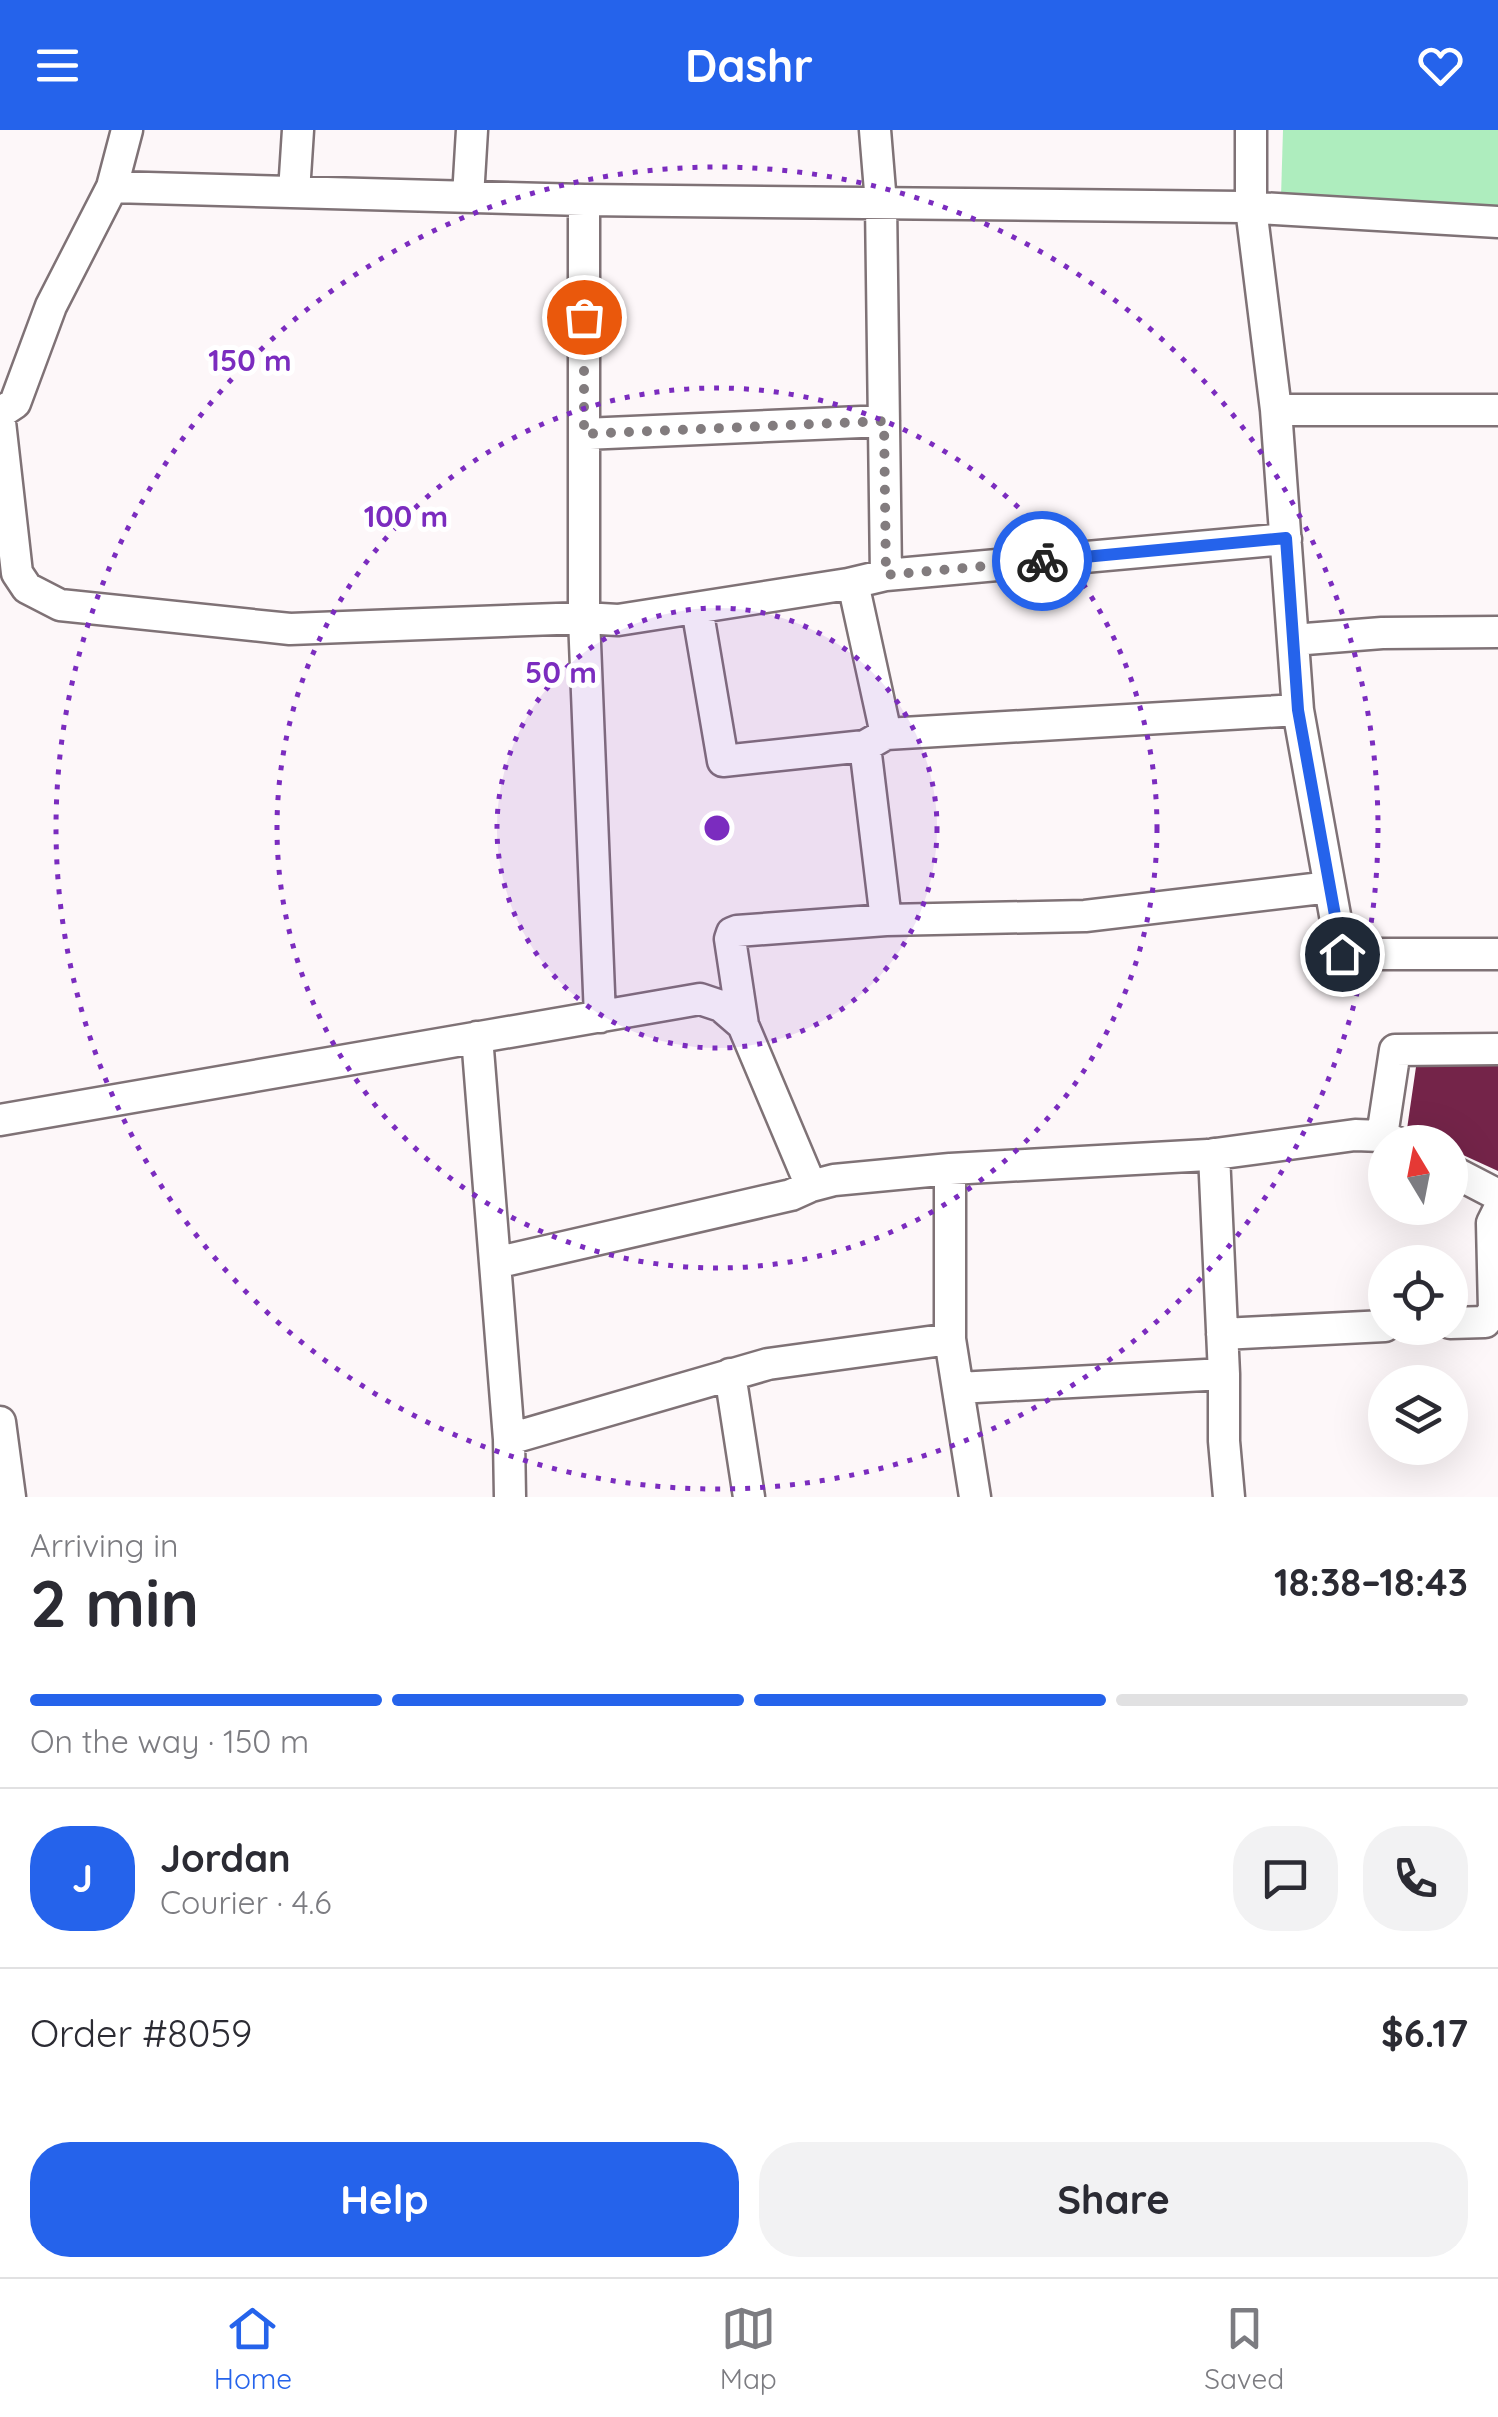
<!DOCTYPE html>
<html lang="en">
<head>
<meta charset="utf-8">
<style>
	:root { --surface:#fff; --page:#f2f2f3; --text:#2b2b33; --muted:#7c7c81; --line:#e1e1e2; --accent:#2563eb }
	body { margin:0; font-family:Quicksand,sans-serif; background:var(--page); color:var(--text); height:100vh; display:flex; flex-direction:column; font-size:38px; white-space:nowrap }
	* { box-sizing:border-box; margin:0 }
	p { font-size:32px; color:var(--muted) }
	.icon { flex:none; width:55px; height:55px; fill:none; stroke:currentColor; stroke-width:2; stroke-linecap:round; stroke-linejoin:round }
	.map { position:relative; height:1367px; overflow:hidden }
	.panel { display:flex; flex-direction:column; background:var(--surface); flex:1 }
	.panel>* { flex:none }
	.needle { width:65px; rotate:350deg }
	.tools { position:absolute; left:1368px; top:995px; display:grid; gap:20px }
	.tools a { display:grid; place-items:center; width:100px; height:100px; border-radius:50%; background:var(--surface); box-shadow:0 10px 40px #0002; font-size:50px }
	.pin { position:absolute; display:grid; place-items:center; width:85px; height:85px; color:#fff; margin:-42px; border:5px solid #fff; border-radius:50%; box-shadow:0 2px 10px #0007 }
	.courier { position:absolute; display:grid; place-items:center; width:100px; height:100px; margin:-50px; border:8px solid #2563eb; border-radius:50%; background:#fff; color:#222; box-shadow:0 2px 12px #0007 }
	.overview em { font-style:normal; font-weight:700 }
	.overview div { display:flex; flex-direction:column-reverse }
	.overview { display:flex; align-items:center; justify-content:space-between; height:170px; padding:0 30px }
	h1 { font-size:65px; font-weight:700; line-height:75px }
	.bar { display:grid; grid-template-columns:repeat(4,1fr); gap:15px 10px; align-content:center; height:120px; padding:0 30px }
	.bar i { height:12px; border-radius:8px; background:var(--line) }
	.bar .active { background:var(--accent) }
	.bar p { grid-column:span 4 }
	.line { display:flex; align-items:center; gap:25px; padding:0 30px; border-top:2px solid var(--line) }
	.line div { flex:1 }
	.round { display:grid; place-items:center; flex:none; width:105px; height:105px; border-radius:40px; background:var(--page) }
	.primary-button { display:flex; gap:20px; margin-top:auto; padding:20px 30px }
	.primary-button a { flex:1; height:115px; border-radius:40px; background:var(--accent); color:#fff; font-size:40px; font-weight:700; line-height:115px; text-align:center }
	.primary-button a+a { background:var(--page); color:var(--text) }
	header { display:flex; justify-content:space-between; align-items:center; height:130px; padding:0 30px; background:var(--accent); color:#fff; font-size:45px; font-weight:700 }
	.menu { display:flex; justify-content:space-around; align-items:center; height:140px; border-top:2px solid var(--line); background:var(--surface); font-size:28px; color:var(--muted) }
	.menu a { display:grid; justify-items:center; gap:5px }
	.menu .active { color:var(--accent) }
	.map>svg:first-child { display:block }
	.green { fill:#aeedbe }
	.building { fill:#742449 }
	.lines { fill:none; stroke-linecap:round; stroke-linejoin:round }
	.minor-casing { stroke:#7f7276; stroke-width:35 }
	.minor { stroke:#fff; stroke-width:30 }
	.done { stroke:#827c7e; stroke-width:10; stroke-dasharray:0 18 }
	.route { stroke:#2563eb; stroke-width:12 }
	.ring { fill:none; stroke:#7b2cbf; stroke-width:5; stroke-dasharray:5 10 }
	.centre { fill:#7b2cbf; stroke:#fff; stroke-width:5 }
	.ring-label { font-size:30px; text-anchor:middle; font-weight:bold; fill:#7b2cbf; stroke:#fff; stroke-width:10; stroke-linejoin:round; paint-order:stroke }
</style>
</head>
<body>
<header><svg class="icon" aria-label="menu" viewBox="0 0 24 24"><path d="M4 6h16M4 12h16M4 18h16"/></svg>Dashr<svg class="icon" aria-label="heart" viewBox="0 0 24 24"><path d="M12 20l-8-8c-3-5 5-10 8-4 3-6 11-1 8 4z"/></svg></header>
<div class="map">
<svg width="1498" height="1367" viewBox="0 0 1498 1367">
	<rect width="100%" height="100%" fill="#fdf7f9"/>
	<path class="green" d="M1283,0H1498V77L1281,67Z"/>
	<path class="building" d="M1498,927V1041L1450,1019V1012H1436L1407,999L1417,930Z"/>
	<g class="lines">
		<defs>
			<path id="minor" d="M875,0L881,73L886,445
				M1251,0V78L1276,280L1298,580L1342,824H1498
				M112,57L584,70L1242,77L1498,92
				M294,62L298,0
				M468,67L472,0
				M584,70V488L600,887
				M1276,280H1498
				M0,283L15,273L51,176L112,57L127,0
				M0,292L17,443L27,458L60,475L290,499L584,488L618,490L848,454L886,445L1286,409
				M584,304L884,291
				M853,453L886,604
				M697,478L723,631L865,616L886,604L1298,580
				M1293,510L1382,503L1498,502
				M865,616L886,790
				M743,895L730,809L732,803L737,801L886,790L1085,786L1330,757
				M477,907L509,1309L510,1367
				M0,990L700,869L721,876L743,895L811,1056L834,1050L950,1039L1208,1025L1355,1005L1382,1006L1396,1012
				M1382,1006L1395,920L1498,919
				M1214,1024L1224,1244V1311L1229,1367
				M950,1039V1209L975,1367
				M1450,1040L1498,1065
				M495,1133L791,1065L811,1056
				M1450,1193L1485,1192L1494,1181L1492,1093L1498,1081
				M1222,1204L1385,1196
				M730,1244L749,1367
				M958,1258L1224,1244
				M0,1292L10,1367
				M509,1309L768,1234L950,1209"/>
		</defs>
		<use href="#minor" class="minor-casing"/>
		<use href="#minor" class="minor"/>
	</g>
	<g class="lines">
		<path class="done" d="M584,187V304L884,291L886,445L1042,431"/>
		<path class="route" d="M1042,431L1286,408L1298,580L1342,824"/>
	</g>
	<circle cx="717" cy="698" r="220" fill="#7b2cbf" fill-opacity=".12"/>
	<g class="ring">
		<circle cx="717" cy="698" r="220"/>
		<circle cx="717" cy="698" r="440"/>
		<circle cx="717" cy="698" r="661"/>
	</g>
	<circle cx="717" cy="698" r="15" class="centre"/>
	<g class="ring-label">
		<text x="250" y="241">150 m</text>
		<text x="406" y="397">100 m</text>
		<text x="561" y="553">50 m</text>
	</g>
</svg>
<div class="tools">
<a><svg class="needle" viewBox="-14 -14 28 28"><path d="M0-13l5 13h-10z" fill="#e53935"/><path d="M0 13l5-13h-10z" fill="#7c7c81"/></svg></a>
<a><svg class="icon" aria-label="locate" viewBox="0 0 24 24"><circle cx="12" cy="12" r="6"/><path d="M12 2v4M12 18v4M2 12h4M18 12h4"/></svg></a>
<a><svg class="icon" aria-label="layers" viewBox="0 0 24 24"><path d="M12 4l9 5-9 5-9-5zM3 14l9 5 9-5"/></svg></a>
</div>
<div class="pin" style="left:584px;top:187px;background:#ea580c"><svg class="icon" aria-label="bag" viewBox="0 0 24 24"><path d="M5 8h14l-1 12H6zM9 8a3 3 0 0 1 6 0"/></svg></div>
<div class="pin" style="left:1342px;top:824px;background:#1f2937"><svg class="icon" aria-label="home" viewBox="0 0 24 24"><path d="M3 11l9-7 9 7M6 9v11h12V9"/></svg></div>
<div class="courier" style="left:1042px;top:431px"><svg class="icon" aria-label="bike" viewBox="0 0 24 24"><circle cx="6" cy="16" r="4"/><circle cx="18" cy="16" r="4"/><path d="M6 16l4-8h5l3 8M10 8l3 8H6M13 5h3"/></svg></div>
</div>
<section class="panel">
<div class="overview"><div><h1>2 min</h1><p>Arriving in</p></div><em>18:38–18:43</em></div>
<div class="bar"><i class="active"></i><i class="active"></i><i class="active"></i><i></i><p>On the way · 150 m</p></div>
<div class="line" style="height:180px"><b class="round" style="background:var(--accent);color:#fff">J</b><div><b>Jordan</b><p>Courier · 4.6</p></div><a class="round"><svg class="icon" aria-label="chat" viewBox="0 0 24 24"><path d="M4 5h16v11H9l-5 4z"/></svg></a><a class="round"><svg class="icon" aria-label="phone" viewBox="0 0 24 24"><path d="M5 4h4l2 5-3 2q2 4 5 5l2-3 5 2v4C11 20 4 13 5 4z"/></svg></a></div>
<div class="line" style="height:130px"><div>Order #8059</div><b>$6.17</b></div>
<div class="primary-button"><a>Help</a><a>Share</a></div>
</section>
<nav class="menu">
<a class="active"><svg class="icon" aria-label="home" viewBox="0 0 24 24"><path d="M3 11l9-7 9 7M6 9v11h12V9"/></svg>Home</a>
<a><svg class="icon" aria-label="map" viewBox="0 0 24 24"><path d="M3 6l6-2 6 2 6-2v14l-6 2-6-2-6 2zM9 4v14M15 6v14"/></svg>Map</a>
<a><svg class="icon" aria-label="saved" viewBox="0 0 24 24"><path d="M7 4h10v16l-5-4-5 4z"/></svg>Saved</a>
</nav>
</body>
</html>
